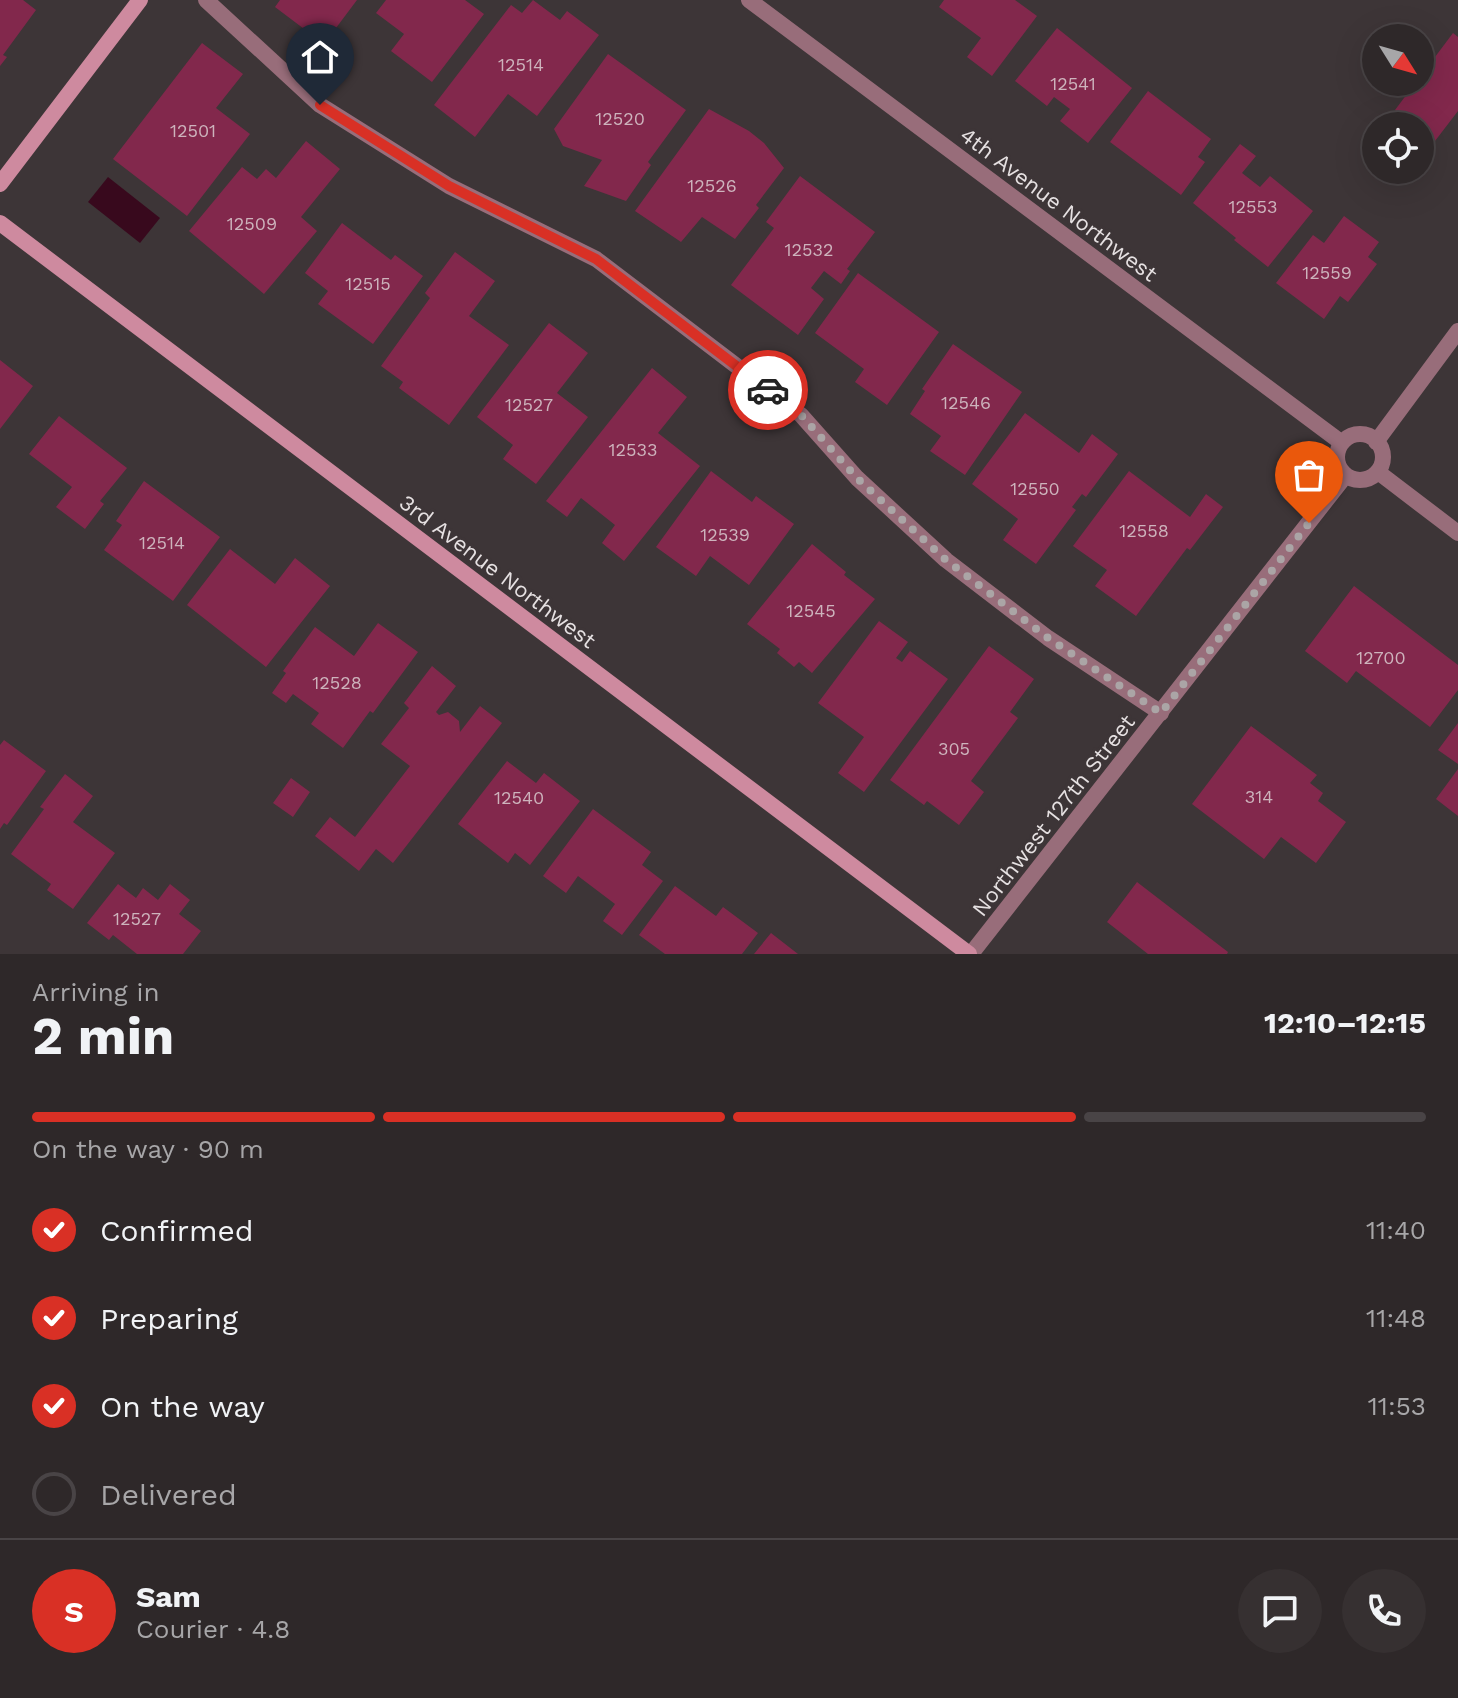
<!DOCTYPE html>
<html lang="en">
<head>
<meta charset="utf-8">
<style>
	:root { --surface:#2e2829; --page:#363031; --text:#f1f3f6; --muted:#a7a6a8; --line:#494446; --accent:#d93025 }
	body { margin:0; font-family:"Work Sans",sans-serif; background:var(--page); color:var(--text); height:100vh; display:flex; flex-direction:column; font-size:30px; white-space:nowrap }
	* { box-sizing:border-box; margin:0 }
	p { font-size:26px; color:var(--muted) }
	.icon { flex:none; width:44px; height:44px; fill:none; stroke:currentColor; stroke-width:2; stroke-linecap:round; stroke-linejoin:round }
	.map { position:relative; height:954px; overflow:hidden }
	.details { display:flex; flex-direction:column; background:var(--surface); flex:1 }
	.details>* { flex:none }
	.needle { width:52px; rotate:127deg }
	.buttons { position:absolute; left:1362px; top:24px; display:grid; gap:16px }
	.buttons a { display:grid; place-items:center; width:72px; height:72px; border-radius:50%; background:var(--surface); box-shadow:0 8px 32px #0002,0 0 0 2px var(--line); font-size:40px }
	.pin { position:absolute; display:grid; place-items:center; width:68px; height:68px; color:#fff; margin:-82px -34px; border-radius:50% 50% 50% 0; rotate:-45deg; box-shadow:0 0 8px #0007 }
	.pin .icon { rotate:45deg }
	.courier { position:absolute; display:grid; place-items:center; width:80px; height:80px; margin:-40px; border:6px solid #d93025; border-radius:50%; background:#fff; color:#222; box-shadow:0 2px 10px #0007 }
	.summary em { font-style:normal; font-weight:700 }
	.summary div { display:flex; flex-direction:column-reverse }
	.summary { display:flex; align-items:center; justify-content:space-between; height:136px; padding:0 32px }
	h1 { font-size:52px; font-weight:700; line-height:60px }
	.bar { display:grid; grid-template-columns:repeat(4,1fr); gap:12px 8px; align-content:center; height:96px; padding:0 32px }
	.bar i { height:10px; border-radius:6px; background:var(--line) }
	.bar .selected { background:var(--accent) }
	.bar p { grid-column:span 4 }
	.line { display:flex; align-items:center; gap:20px; padding:0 32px; border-top:2px solid var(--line) }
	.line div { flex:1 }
	.round { display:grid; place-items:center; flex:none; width:84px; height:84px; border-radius:42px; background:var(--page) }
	ol { padding:0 32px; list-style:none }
	li { display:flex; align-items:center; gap:24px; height:88px }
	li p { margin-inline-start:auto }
	li .icon { padding:8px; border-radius:50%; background:var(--accent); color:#fff; stroke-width:4 }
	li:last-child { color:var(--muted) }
	li i { width:44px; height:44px; border:4px solid var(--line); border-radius:50% }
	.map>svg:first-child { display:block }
	.water { fill:#38091d }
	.building { fill:#82284c }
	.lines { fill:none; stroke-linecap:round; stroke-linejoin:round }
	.lane { stroke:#986d7a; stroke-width:16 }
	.street { stroke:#986d7a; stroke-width:16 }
	.secondary { stroke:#ce8a9f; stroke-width:16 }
	.done { stroke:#aba5a6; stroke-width:8; stroke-dasharray:0 14.4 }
	.route { stroke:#d93025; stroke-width:10 }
	.labels { text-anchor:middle; stroke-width:6; stroke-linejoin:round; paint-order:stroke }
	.number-label { font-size:18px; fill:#cdb3bc }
	.street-label { font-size:22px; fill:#e6e1e2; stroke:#3d3537 }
</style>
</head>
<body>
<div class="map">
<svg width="1458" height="954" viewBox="0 0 1458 954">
	<rect width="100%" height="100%" fill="#3d3537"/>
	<path class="water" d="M108,177L160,218L140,243L88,202Z"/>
	<path class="building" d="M0,0H23L36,10L3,55L7,57L0,66Z
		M280,0H357L324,44L275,7Z
		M386,0H465L484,14L432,82L391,51L404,34L376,13Z
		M533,0L560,20L567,11L599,35L537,116L508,94L475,137L434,105L511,5L522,13Z
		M944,0H1015L1037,16L992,76L967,57L981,38L939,7Z
		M1057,28L1132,88L1088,143L1060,121L1070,109L1054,97L1047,106L1015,81Z
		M1453,33L1458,37V111L1435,141L1420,129V126H1416L1395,110L1416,82H1420V77Z
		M202,43L243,74L216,108L250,134L187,216L113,159Z
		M608,54L686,110L648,162L651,165L626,201L584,186L602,160L563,146L554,129Z
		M1148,91L1211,139L1198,157L1205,162L1181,195L1110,142Z
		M709,109L749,131L764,143L784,168L756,205L759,208L735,239L702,217L681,242L635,211Z
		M1389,118L1400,126H1383Z
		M1420,140L1432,149L1420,167Z
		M306,141L340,169L301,217L317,231L264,294L189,231L242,167L257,179L266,169L276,178Z
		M1240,144L1256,156L1242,173L1260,187L1270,176L1313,211L1268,267L1234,240L1236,238L1193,203Z
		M800,176L875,232L847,269L850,271L841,284L824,271L811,288L824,299L798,335L731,285L774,228L766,222Z
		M1344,216L1379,242L1368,257L1377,264L1348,302L1340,296L1324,319L1276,283L1313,235L1324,243Z
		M342,223L391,260L395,255L423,276L373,344L318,304L328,291L305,273Z
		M455,252L495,281L469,316L509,345L449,425L399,388L403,382L381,366L430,298L425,293Z
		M858,273L939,332L887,405L855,382L864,369L815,333Z
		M549,323L588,353L557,393L588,417L536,484L503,459L513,445L477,417Z
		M953,344L1022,392L965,475L930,451L941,436L910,414L925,391L922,389Z
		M0,360L33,386L0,429Z
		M652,368L687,397L658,433L700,466L624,561L602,543L615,525L581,498L567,517L546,501Z
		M1025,413L1079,453L1092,434L1118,454L1086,497L1082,494L1072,507L1076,510L1036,564L1003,540L1018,519L972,484Z
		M59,416L127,468L100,501L104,504L85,529L56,507L72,487L29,454Z
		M711,471L752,502L756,496L794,524L749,585L710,556L696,576L656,547Z
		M1129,471L1190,517L1206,494L1223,507L1190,550L1187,548L1136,616L1095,586L1107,570L1073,546Z
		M144,481L220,537L173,601L104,550L122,525L116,521Z
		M812,544L846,572L844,575L875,599L812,673L799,662L794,667L777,653L780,649L747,624Z
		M230,549L275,584L295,558L330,586L266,667L187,605Z
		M1354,586L1458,665V690L1430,727L1356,671L1347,683L1305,651Z
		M879,621L908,642L896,658L902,662L910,651L948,679L864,792L838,773L864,737L818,703Z
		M378,623L418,652L373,713L370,711L343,748L311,724L319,713L293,694L286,703L272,693L286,673L283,671L315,627L354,656Z
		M989,646L1034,679L1010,712L1018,718L971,781L984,792L959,825L927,801L924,805L890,780Z
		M432,666L456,686L436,712L439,715L448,712L459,721L460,732L480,706L502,723L393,863L376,849L359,871L315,836L330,817L355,837L410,766L381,744L409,708L404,703Z
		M1458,723V764L1438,750Z
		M1251,726L1317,775L1310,783L1323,793L1318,801L1346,822L1316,863L1281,837L1264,859L1192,804Z
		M4,740L46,771L7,825L4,823L0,829V745Z
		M507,761L536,783L544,773L580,801L530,865L515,853L508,863L458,824Z
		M1458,769V816L1436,799Z
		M65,774L93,796L73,822L115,853L73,909L47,890L51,884L11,854L44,809L40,807Z
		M291,778L310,792L293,817L273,803Z
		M593,809L651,852L642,865L663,881L622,935L603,921L615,904L578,876L566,893L543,876Z
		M1137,882L1228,952L1227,954H1148L1107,922Z
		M118,884L136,898L143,888L158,900L170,884L190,900L179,914L201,931L183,954H137L113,935L109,940L87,923Z
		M675,886L716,916L723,907L758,933L742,954H665L639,935Z
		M771,933L798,954H754Z"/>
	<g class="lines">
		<path class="lane" d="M206,0L320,105L449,186L596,259L801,415L857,478L946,560L1048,638L1161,713"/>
		<path class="street" d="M749,0L1342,443
			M1337 457a23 23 0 1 1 46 0a23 23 0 1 1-46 0Z
			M1376,442L1458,331
			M1378,472L1458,533
			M971,954L1346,475"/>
		<path class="secondary" d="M0,184L140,0
			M0,223L969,954"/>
	</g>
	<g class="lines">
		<path class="done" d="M768,390L801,415L857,478L946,560L1048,638L1161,713L1309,523"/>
		<path class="route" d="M320,105L449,186L596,259L768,390"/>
	</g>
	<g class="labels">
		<g class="number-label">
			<text x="521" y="71">12514</text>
			<text x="1073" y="90">12541</text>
			<text x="620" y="125">12520</text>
			<text x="193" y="137">12501</text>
			<text x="712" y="192">12526</text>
			<text x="1253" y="213">12553</text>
			<text x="252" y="230">12509</text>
			<text x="809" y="256">12532</text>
			<text x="1327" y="279">12559</text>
			<text x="368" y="290">12515</text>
			<text x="966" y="409">12546</text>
			<text x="529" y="411">12527</text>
			<text x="633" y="456">12533</text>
			<text x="1035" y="495">12550</text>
			<text x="1144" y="537">12558</text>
			<text x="725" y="541">12539</text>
			<text x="162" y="549">12514</text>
			<text x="811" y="617">12545</text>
			<text x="1381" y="664">12700</text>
			<text x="337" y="689">12528</text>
			<text x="954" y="755">305</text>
			<text x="1259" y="803">314</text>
			<text x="519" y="804">12540</text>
			<text x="137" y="925">12527</text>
		</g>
		<g class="street-label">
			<text transform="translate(1059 204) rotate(37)" y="8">4th Avenue Northwest</text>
			<text transform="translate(498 571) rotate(37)" y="8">3rd Avenue Northwest</text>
			<text transform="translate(1053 815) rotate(-52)" y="8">Northwest 127th Street</text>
		</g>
	</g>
</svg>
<div class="buttons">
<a><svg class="needle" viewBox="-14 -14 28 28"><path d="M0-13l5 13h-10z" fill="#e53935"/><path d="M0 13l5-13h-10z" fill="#a7a6a8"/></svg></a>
<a><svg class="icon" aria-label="locate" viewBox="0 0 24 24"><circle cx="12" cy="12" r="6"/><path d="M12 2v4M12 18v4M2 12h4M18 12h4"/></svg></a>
</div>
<div class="pin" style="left:1309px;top:523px;background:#ea580c"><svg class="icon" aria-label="bag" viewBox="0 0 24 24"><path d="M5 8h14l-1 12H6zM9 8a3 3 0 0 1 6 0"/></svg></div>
<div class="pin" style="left:320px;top:105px;background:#1f2937"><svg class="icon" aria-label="home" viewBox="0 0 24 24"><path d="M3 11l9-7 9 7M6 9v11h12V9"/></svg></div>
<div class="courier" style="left:768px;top:390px"><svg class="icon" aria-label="car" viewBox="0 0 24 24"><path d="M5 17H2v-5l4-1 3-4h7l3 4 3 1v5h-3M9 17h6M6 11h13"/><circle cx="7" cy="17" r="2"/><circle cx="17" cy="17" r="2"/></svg></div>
</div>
<section class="details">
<div class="summary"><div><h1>2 min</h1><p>Arriving in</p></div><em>12:10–12:15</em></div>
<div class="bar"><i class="selected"></i><i class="selected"></i><i class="selected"></i><i></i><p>On the way · 90 m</p></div>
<ol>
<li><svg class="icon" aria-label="check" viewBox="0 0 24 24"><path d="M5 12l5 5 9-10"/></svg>Confirmed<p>11:40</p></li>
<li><svg class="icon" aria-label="check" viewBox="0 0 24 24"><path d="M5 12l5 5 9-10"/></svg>Preparing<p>11:48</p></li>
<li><svg class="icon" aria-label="check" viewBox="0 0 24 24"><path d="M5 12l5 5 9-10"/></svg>On the way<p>11:53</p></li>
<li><i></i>Delivered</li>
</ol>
<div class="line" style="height:144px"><b class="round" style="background:var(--accent);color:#fff">S</b><div><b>Sam</b><p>Courier · 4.8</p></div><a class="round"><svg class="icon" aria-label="chat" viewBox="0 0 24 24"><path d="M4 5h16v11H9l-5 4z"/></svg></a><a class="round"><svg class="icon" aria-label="phone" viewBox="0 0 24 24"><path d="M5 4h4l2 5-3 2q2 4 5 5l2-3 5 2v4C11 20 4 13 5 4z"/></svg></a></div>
</section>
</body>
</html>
